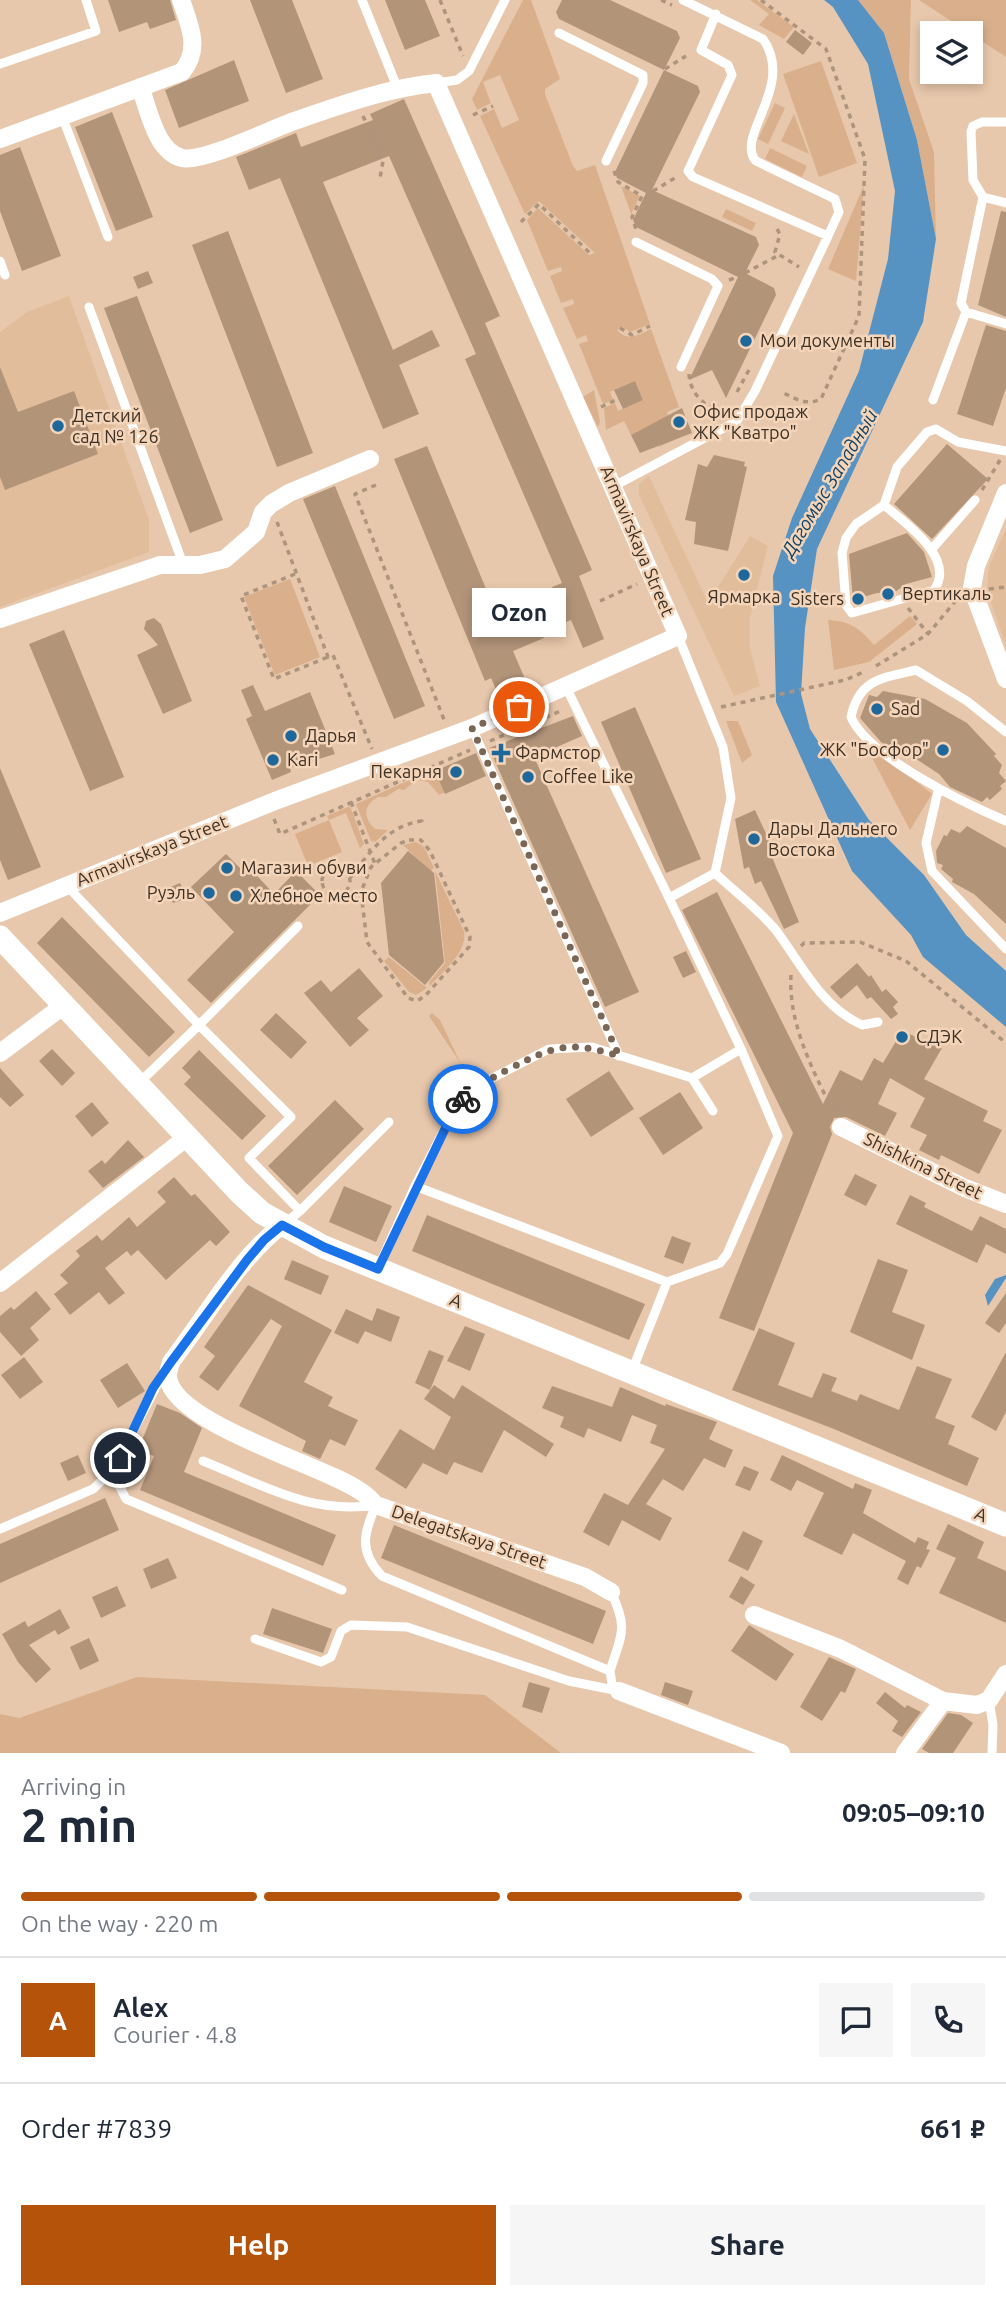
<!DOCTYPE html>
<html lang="en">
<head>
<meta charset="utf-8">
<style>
	:root { --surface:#fff; --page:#f6f6f7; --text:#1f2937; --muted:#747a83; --line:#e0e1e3; --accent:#b45309 }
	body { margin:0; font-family:Ubuntu,sans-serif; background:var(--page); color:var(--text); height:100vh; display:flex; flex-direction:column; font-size:26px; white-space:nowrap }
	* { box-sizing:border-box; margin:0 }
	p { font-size:23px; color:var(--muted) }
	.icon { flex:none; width:38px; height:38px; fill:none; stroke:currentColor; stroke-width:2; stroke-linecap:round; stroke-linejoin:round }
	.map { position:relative; height:1753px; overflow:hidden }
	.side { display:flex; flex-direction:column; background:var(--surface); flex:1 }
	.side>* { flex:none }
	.tools { position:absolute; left:920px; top:21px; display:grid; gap:14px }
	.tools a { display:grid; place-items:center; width:63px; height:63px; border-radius:0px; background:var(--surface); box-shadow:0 4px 10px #0003; font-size:35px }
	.pin { position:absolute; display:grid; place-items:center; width:60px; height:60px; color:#fff; margin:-30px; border:4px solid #fff; border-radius:50%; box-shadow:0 2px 7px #0007 }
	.courier { position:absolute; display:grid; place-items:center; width:70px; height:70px; margin:-35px; border:5px solid #1a73e8; border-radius:50%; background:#fff; color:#222; box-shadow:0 2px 9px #0007 }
	.bubble { position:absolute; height:49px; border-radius:0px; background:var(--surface); box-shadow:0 4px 10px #0003; font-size:23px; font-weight:600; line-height:49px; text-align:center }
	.headline em { font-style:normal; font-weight:600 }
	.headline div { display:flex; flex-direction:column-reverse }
	.headline { display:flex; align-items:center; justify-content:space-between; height:119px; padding:0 21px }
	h1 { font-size:46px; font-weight:600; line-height:52px }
	.bar { display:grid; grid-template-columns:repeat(4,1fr); gap:10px 7px; align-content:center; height:84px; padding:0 21px }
	.bar i { height:9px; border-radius:5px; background:var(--line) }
	.bar .on { background:var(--accent) }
	.bar p { grid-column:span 4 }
	.line { display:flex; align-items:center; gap:18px; padding:0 21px; border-top:2px solid var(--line) }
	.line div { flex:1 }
	.round { display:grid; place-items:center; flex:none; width:74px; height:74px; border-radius:0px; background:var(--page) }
	.cta { display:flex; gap:14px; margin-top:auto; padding:14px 21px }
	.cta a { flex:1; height:80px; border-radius:0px; background:var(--accent); color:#fff; font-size:28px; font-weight:600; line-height:80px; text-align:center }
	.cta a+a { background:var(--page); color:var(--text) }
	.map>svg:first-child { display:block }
	.built { fill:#e2bd9b }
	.green { fill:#d9b08b }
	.water { fill:#5693c3 }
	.building { fill:#b29479 }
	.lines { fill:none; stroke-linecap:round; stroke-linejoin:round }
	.path { stroke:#ad947d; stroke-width:3.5; stroke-dasharray:5 5; stroke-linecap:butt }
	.lane { stroke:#fff; stroke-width:9 }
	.street { stroke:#fff; stroke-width:18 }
	.secondary { stroke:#fff; stroke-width:23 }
	.done { stroke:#7a6655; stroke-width:7; stroke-dasharray:0 12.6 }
	.route { stroke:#1a73e8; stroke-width:9 }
	.poi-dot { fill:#1d679b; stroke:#f5d5b9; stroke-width:2.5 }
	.labels { text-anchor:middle; stroke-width:5; stroke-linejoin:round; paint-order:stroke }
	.poi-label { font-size:18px; fill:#3e3226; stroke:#f5d5b9; text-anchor:start }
	.street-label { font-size:18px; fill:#3e3226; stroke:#f5d5b9 }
	.water-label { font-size:19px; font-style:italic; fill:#144264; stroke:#f5d5b9 }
</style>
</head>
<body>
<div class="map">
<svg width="1006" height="1753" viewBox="0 0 1006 1753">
	<rect width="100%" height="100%" fill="#e8c8ac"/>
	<path class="built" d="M69,296L149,520V552L0,607V332L27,312Z
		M649,476L708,603L750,536L768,546L750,617V649L760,686L734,696L639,495V484Z
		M1006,529V647L987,590L989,566Z"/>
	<path class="green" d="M523,0H531L560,79L545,89V94L573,166L577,171L595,165L650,324L630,332L623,327L617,330C627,342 639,335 651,329L679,407L667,412L677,439L659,447L648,426L631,435L624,421L606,430L604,408L615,403L618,411L643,400L635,381L610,392L613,400L603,404L579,344L588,341L586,335L577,339L563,308L574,304L573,299L561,303L550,276L562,271L561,267L548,271L527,220L538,208L589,255L595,253L539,201L525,214L480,116L494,109L502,128L519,120L500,75L483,82L491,103L477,110L472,99Z
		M750,0H757L794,27L784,39L759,25L769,14Z
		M858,0H911L909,79L934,152L936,239L917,140L884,33Z
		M919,0H1006V57Z
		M821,61L857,163L819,177L783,74Z
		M775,103L785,108L768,144L758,139Z
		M794,114L809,154L781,141Z
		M770,148L807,166L802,177L765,159Z
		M864,185L856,281L828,269Z
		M621,186L640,196L631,214Z
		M726,209L756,223L752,231L722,217Z
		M594,390L600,422L598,427L583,397Z
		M290,579L320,657L275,675L244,597Z
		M910,616L917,624L869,662L834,670L828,620C851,621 860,629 874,645Z
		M726,721H738L752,755L742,763Z
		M862,739L932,794L910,830Z
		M434,769L445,792L439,795L428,782L417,780L404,790L398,789L386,797H378C363,805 363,818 375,829L388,830L375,842L371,841L356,804Z
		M350,806L364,844L360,848L346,813L329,820L342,852L308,866L295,834L329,820L327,816Z
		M416,842L424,847L434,868L430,871L403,845Z
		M435,871L464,931C468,952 443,971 430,986L429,982L445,963Z
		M389,957L427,988L416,995L409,992L384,961Z
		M432,1013L440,1020L461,1064L429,1016Z
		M137,1677L485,1695L561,1753H0V1714L19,1718Z"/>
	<path class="water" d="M824,0H858L884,33L917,140L936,239L923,322L817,549L805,628L801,694L810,729L869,820L924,875L966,935L1006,971V1027L923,957L911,935L852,871L776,702L773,576L792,518L859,371L888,259L895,191L868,64L833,7Z
		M1006,1275V1278L988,1306L985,1295L995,1279Z"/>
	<path class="building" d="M108,0H170L176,20L150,29L147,22L119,32Z
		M250,0H292L323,79L286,93Z
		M385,0H425L440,36L405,50Z
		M562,0H610L677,31L680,38L664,70L559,19L556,12Z
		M795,30L812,43L803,55L786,42Z
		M234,60L249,101L179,128L165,90Z
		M664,70L698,86L700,92L652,190L756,237L759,245L745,273L774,288L776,295L726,398L712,370L689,380L738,277L636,227L633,220L646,193L617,178L615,172Z
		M404,99L500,316L485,323L592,570L579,576L604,639L583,648L571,620L566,622L552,587L562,583L465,359L476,354L389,156L323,182L393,350L432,330L440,346L399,365L419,414L383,429L280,178L249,190L236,157L296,133L301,147L373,120L370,114Z
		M112,112L153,217L116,231L75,127Z
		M20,147L61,256L22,271L0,211V155Z
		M1001,211L1006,212V317L978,305Z
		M228,231L313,453L277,467L192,245Z
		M148,271L153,283L138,289L133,277Z
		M137,296L223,520L190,533L104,308Z
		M986,325L1006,331V388L993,426L957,414Z
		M0,367L18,412L74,391L98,454L5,490L0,477Z
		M635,381L643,400L623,409L614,390Z
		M682,408L692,433L640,453L631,435Z
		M947,444L988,479L932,539L894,504Z
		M427,446L503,630L535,616L544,638L513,651L528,686L500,698L491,678L485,681L394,459Z
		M714,455L745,462L744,466L747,467L728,551L694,544L696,522L685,520L698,464L707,467Z
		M335,486L425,706L394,719L303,499Z
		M907,533L924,552L932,577L906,584L895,592L877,593L853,600L849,554Z
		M154,618L161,624L192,701L163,714L137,655L158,645L144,629L146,621Z
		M64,630L124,777L90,791L29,644Z
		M253,685L265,711L310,692L335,754L290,768L291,772L272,780L246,719L252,716L241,690Z
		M883,691L925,699L967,723L996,754L994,756L1002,765L999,773L1006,781L1000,786L1002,789L990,800L987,797L982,802L950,787L939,774L907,753L890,749L881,742L860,718L869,695L877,697Z
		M635,707L701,859L666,873L601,722Z
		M573,716L582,736L534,757L639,992L605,1007L489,748Z
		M476,753L486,776L445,794L435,771Z
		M0,768L41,867L8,880L0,860Z
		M755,810L776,855L772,857L799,922L784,929L761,881L755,884L749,867L744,869L735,819Z
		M967,826L1006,848V924L974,894L952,882L953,879L941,869L943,865L937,863L936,851L944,835L947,836L951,829L960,833Z
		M408,851L434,873L444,962L425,985L389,955L381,883Z
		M226,854L241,869L246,864L274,894L296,871L320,895L211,1003L187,980L234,932L191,887Z
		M180,883L187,898L173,903L166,889Z
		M717,892L823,1104L840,1070L862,1081L874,1058L883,1063L902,1031L942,1048L924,1079L988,1111L983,1121L1002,1130L979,1174L941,1155L939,1160L919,1150L927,1135L910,1127L925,1098L890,1078L878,1104L897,1113L885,1136L846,1117L834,1118L830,1127L832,1134L754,1331L719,1318L793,1133L682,910Z
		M62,917L175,1032L149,1057L37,943Z
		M686,951L696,972L683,978L673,957Z
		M857,963L869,977L871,975L882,992L886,989L898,1002L893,1007L898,1014L891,1019L871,997L867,999L857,985L841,999L830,987Z
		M359,968L383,996L357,1018L369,1030L350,1047L304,993L321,980L331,992Z
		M276,1013L307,1042L291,1059L260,1030Z
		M52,1049L75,1073L62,1086L39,1061Z
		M199,1050L266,1116L242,1140L184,1084L191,1077L182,1068Z
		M0,1068L24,1095L10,1107L0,1097Z
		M609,1071L634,1109L591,1137L566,1099Z
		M680,1092L703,1128L663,1155L639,1118Z
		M335,1100L364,1129L297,1195L268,1166Z
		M92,1102L109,1123L92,1137L75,1116Z
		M128,1140L144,1157L103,1188L88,1171L102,1160L105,1164Z
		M855,1174L877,1185L866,1206L844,1195Z
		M174,1177L191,1196L195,1194L230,1232L216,1246L210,1240L166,1280L138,1250L131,1256L127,1251L105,1268L125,1293L109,1305L99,1292L70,1315L54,1294L68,1283L60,1275L80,1256L76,1251L97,1235L102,1241L129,1217L137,1227L166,1202L157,1192Z
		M344,1186L392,1206L376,1242L329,1222Z
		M910,1195L926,1203L924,1207L972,1231L980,1216L1006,1229V1254L986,1244L977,1263L896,1224Z
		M427,1215L645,1304L629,1340L412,1251Z
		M672,1236L691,1243L683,1264L664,1257Z
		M878,1259L908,1270L892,1312L925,1325L912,1360L850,1332Z
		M292,1260L329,1276L321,1295L284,1279Z
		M248,1285L332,1330L304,1382L333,1397L328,1406L358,1420L345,1446L330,1439L320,1459L302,1451L306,1441L239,1406L282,1326L271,1319L218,1391L199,1377L215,1356L204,1347Z
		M36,1291L51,1309L30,1328L39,1340L21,1356L0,1332V1316L11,1307L14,1310Z
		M1006,1293V1323L999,1333L985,1323Z
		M377,1308L400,1317L391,1342L365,1331L358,1344L334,1333L346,1309L372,1321Z
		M465,1326L485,1334L470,1371L447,1361Z
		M759,1328L795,1343L778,1385L812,1398L823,1373L837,1378L831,1391L857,1401L860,1394L899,1410L917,1366L952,1379L935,1418L955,1426L948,1444L979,1458L967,1486L834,1429L732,1390Z
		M429,1350L444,1356L430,1390L415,1383Z
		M1006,1352V1412L996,1431L971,1417Z
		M24,1357L43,1382L20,1399L1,1375Z
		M127,1363L145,1391L118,1408L100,1380Z
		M434,1385L454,1399L462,1385L554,1444L546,1457L504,1430L482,1473L454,1462L447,1475L423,1463L406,1489L375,1469L400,1429L434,1450L451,1417L424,1399Z
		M552,1386L612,1407L620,1387L665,1406L666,1404L717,1422L709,1439L733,1450L725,1468L704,1458L683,1491L663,1479L646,1504L672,1518L660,1541L622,1520L609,1546L583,1532L604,1493L628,1505L665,1449L650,1443L657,1425L632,1415L621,1442L588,1428L584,1438L560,1427L564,1417L542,1408Z
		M157,1404L180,1413L202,1428L184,1472L336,1535L323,1566L140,1490L154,1456L138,1450Z
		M78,1455L86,1473L68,1481L60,1463Z
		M782,1455L853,1489L855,1483L872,1490L863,1513L915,1543L918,1537L929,1542L926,1549L930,1550L921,1568L917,1566L908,1585L897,1579L906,1561L853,1533L842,1555L803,1536L824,1493L797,1480L791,1491L770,1480Z
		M744,1466L759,1472L750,1491L735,1485Z
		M105,1498L119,1530L0,1583V1544Z
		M948,1524L984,1542L977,1558L1006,1571V1623L939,1593L956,1558L936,1549Z
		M394,1525L606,1611L593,1644L381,1558Z
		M743,1531L763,1541L748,1571L728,1561Z
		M168,1558L177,1578L151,1589L143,1569Z
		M741,1576L755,1585L743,1605L729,1597Z
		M117,1586L126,1606L101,1618L92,1597Z
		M272,1608L332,1629L323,1653L263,1634Z
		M60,1609L70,1628L58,1635L55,1630L29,1645L51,1669L36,1683L18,1662L2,1634L25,1621L28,1627Z
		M749,1625L794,1654L776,1681L731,1651Z
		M89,1638L99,1661L80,1670L70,1647Z
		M829,1657L856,1669L845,1693L841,1691L822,1721L800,1707Z
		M529,1682L550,1688L542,1713L522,1707Z
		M665,1682L693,1691L688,1705L661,1695Z
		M885,1692L905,1708L907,1705L921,1712L902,1737L892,1731L898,1721L876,1703Z
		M948,1713L961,1715L973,1723L953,1753H929L922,1749Z"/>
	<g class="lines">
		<path class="path" d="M440,0L463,56
			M661,0L672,5
			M761,0L826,49L865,159L859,316L821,399C807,406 795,399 782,392
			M665,69L686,56
			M473,115L493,106
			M363,116L383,161L380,178
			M614,171L618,182L642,196L632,217L636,229
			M653,191L675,178
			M521,222L539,204L592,255
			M777,229L780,234L775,252L799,267
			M745,273L779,255
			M729,280L738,277
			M620,328L632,335L650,326
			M689,374C690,393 705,409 723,411L729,408
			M737,392L750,368
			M601,407L618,399
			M376,485L355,494L445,722
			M982,490L1000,460
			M277,522L328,657L333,655L372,749
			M295,574L241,596L274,679L328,657
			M989,589L1006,587
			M600,601L637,584
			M908,608L928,634
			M876,666L928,634L958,598
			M721,707L845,680L866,671
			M490,741L563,710
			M351,802L375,864
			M274,819L280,834L470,750
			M409,840H421L430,851L470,937L469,947L425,996L417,1001L408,998L367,942L361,892L371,867L401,843Z
			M322 881a14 14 0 1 1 28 0a14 14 0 1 1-28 0Z
			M350,878C369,853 388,825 422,821L421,826
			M801,946L804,943L860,942L906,961L1006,1043
			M791,975C788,1023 813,1071 834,1113"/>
		<path class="lane" d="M362,0L397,87
			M683,0L763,39C796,86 734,137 756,161L835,199L839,212L828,236
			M559,33L643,75V83L606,161
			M0,64L96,31L86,0
			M436,83L457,80L469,71L505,0
			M62,116L108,237
			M1006,122H982L973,126L971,132L973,180L983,197L1006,203
			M636,242L712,279L718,286L681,367
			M0,261L5,275
			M89,307L183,564
			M966,312L1006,324
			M933,400L966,312L961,303L983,197
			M614,486L737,421L755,391L828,236L693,177L688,171L732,75L728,65L701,50L716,14
			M884,505C904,522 957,558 934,590L852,613L846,605L842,553L846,538L856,524L884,505L897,467L927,432L936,429L958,442L1006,451
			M931,550L975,500
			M678,636L723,747L731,798L715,873C735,892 757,908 775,929C801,963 820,1006 862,1025L878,1022
			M566,687L669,898
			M472,728L619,1056
			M1006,732L967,701L916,670C882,678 859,679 851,717C868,757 966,804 1006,821
			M938,791L926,843L932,871L1006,949
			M67,886L199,1025L138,1084
			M692,1078L741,1049
			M415,1186L455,1109L475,1087L549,1049L592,1047L692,1078L713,1111
			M300,1211L389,1122
			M284,1224L300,1211L249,1158L291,1117L199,1025L298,926
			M378,1268L415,1186L667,1282L632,1371
			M667,1282L720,1263L727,1254L778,1136L741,1049L669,898L715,873
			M203,1461C263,1485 310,1515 376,1505C364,1533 358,1551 382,1576L610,1671C621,1635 629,1629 611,1592
			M112,1471L126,1499L342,1590
			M0,1529L93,1489L112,1471L164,1372
			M255,1639L321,1662L331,1657L341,1631L351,1625L407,1627L569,1681L619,1691L612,1684L610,1671
			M989,1700L993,1725L992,1753"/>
		<path class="street" d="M0,139L182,72C201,49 190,26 181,0
			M1006,493L976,566L972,588L1006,679
			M0,619L160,565H200L225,559L256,532L263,512L271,504L289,493L370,459
			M0,913L275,801L472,728L678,636L436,83C388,88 343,104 297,120C273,128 203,163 182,158C155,151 149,109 140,87
			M0,1053L63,1006
			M841,1127L965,1188L1006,1204
			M282,1225C237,1260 206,1317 171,1362C170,1367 167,1374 168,1378C176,1425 323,1465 360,1491C366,1494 371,1500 376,1505L585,1577L611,1592
			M0,1283L186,1138
			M754,1615L841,1649L943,1701L977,1705L989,1700L1006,1674
			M619,1691L781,1753
			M905,1753L943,1701"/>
		<path class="secondary" d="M0,937L239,1192L262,1213L324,1247L1006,1525"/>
	</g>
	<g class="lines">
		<path class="done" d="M463,1099C477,1085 492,1078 509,1069C554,1046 569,1040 619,1056L472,728L519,707"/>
		<path class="route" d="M120,1458L153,1388L171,1362L247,1260L264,1240L282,1225L324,1247L378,1269L455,1108L463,1099"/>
	</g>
	<g class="poi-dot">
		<circle cx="746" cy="341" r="7"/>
		<circle cx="679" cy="422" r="7"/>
		<circle cx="58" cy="426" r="7"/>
		<circle cx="744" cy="575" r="7"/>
		<circle cx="888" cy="594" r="7"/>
		<circle cx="858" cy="599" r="7"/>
		<circle cx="877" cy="709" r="7"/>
		<circle cx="291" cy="736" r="7"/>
		<circle cx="943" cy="750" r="7"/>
		<path d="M497.5 742.5h7v7h7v7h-7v7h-7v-7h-7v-7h7z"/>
		<circle cx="273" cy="760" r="7"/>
		<circle cx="456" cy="772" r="7"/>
		<circle cx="528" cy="777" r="7"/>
		<circle cx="754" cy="839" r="7"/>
		<circle cx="227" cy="868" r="7"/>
		<circle cx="209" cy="893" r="7"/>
		<circle cx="236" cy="896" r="7"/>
		<circle cx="902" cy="1037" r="7"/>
	</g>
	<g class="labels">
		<g class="poi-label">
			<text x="760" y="347">Мои документы</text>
			<text x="693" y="418">Офис продаж<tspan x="693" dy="21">ЖК "Кватро"</tspan></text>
			<text x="72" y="422">Детский<tspan x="72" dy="21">сад № 126</tspan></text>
			<text x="902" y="600">Вертикаль</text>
			<text x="744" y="603" text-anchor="middle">Ярмарка</text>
			<text x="844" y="605" text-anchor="end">Sisters</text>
			<text x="891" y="715">Sad</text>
			<text x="305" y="742">Дарья</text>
			<text x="929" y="756" text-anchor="end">ЖК "Босфор"</text>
			<text x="515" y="759">Фармстор</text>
			<text x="287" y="766">Kari</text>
			<text x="442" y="778" text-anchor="end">Пекарня</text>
			<text x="542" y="783">Coffee Like</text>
			<text x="768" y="835">Дары Дальнего<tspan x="768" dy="21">Востока</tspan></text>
			<text x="241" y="874">Магазин обуви</text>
			<text x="195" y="899" text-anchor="end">Руэль</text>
			<text x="250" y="902">Хлебное место</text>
			<text x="916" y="1043">СДЭК</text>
		</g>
		<g class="street-label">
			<text transform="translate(637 541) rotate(67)" y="6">Armavirskaya Street</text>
			<text transform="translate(152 851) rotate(-22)" y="6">Armavirskaya Street</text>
			<text transform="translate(923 1166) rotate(26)" y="6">Shishkina Street</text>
			<text transform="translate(456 1301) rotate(22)" y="6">A</text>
			<text transform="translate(981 1515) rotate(22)" y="6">A</text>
			<text transform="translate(469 1537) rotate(19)" y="6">Delegatskaya Street</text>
		</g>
		<g class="water-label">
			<text transform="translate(829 483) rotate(-59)" y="7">Дагомыс Западный</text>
		</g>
	</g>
</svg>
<div class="tools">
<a><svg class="icon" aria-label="layers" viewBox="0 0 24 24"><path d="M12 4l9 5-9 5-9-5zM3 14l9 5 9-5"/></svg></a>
</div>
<div class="pin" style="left:519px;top:707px;background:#ea580c"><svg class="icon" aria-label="bag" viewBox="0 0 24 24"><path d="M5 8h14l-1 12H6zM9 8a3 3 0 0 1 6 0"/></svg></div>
<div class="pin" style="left:120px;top:1458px;background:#1f2937"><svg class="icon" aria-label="home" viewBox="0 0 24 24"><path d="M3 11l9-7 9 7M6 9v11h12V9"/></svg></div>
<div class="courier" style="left:463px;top:1099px"><svg class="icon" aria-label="bike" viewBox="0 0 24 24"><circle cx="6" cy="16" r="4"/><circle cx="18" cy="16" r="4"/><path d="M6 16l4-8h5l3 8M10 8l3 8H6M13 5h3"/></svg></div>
<div class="bubble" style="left:472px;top:588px;width:94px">Ozon</div>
</div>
<section class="side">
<div class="headline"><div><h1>2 min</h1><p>Arriving in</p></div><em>09:05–09:10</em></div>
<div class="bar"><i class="on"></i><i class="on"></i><i class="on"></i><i></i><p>On the way · 220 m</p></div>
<div class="line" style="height:126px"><b class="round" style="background:var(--accent);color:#fff">A</b><div><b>Alex</b><p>Courier · 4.8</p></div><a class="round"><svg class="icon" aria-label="chat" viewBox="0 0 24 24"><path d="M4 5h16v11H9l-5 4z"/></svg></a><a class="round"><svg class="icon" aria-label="phone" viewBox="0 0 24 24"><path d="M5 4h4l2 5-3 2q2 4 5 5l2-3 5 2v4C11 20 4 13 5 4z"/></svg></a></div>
<div class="line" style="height:91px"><div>Order #7839</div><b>661 ₽</b></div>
<div class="cta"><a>Help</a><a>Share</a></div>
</section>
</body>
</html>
